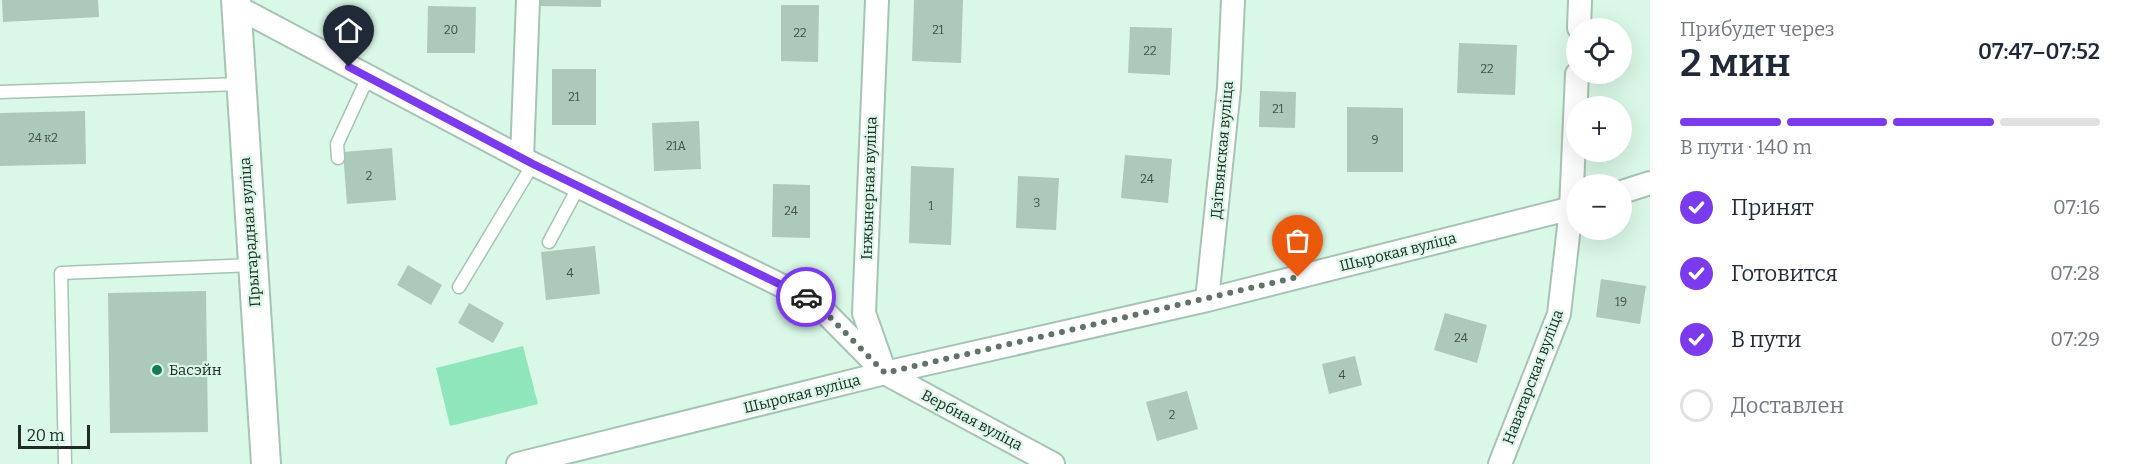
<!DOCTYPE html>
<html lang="ru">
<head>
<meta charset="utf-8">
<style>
	:root { --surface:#fff; --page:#f2f2f3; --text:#1f2937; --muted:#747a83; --line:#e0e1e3; --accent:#7c3aed }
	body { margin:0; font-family:Bitter,serif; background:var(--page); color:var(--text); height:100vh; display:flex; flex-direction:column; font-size:22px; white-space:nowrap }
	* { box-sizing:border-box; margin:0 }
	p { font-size:20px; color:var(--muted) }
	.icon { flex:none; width:33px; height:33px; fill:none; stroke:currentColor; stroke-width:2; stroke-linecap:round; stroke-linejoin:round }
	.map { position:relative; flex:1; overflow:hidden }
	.details { display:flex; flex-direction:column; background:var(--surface); width:480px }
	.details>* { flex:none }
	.buttons { position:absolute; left:1566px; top:18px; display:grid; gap:12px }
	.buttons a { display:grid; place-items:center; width:66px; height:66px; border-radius:50%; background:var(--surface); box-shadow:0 6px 24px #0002; font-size:30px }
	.scale { position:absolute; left:18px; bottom:15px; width:72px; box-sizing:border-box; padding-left:6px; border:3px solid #202b25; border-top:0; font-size:16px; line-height:21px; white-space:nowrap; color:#202b25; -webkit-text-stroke:4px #daf8e7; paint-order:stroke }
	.pin { position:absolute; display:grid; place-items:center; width:51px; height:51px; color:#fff; margin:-62px -26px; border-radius:50% 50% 50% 0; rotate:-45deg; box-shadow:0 0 6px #0007 }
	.pin .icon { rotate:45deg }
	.courier { position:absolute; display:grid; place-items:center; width:60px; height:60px; margin:-30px; border:4px solid #7c3aed; border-radius:50%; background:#fff; color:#222; box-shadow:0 2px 8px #0007 }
	.head em { font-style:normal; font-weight:600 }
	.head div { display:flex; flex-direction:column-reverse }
	.head { display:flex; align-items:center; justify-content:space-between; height:102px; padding:0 30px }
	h1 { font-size:39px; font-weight:600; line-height:45px }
	.bar { display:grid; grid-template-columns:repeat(4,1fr); gap:9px 6px; align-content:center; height:72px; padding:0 30px }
	.bar i { height:8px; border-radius:4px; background:var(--line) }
	.bar .on { background:var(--accent) }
	.bar p { grid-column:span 4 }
	ol { padding:0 30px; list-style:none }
	li { display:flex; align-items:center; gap:18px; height:66px }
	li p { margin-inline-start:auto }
	li .icon { padding:6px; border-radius:50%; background:var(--accent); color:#fff; stroke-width:4 }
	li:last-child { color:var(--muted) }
	li i { width:33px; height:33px; border:3px solid var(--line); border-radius:50% }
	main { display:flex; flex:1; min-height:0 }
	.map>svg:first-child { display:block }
	.green { fill:#90e6bb }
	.building { fill:#acc9b9 }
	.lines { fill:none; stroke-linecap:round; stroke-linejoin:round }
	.service-casing { stroke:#a6c3b3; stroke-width:15 }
	.minor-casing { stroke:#a6c3b3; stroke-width:26 }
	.tertiary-casing { stroke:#a6c3b3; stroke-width:32 }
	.service { stroke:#fff; stroke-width:12 }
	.minor { stroke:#fff; stroke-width:22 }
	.tertiary { stroke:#fff; stroke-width:28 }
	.done { stroke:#617369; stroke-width:6; stroke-dasharray:0 10.8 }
	.route { stroke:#7c3aed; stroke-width:8 }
	.poi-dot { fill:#167b54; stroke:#daf8e7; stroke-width:2 }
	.labels { text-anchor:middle; stroke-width:4.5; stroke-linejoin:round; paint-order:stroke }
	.number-label { font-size:12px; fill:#43524a }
	.street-label { font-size:15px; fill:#202b25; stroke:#daf8e7 }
	.poi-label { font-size:15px; fill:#202b25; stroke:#daf8e7; text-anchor:start }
</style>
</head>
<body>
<main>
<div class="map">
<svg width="1650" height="464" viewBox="0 0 1650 464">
	<rect width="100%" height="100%" fill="#daf8e7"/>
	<path class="green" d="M523,346L538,404L450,426L436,368Z"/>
	<path class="building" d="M2,0H98L99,17L3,22Z
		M539,0H601V7L539,6Z
		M914,0H963L961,63L912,61Z
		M781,5H819L818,62L781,61Z
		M428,6L476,7L475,53H427Z
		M1130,27L1172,28L1170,75L1128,73Z
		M1459,43L1517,45L1515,95L1457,93Z
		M552,69H596V125H552Z
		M1260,91L1296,92L1295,128L1259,127Z
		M1347,107L1403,108V172H1347Z
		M85,111L86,164L0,166V113Z
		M699,121L701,169L654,171L652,123Z
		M392,148L396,200L347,204L343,152Z
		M1125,155L1172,159L1168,203L1121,198Z
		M911,166L954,168L951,245L909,243Z
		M1018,176L1059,178L1056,230L1016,228Z
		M773,184L810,185V238L772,237Z
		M595,246L600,294L546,300L541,252Z
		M408,265L442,285L431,305L397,285Z
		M1601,279L1646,286L1640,324L1596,317Z
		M206,291L208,432L110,433L108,293Z
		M469,303L504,323L493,343L458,323Z
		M1445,313L1487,325L1477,363L1434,350Z
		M1355,356L1362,385L1329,394L1322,364Z
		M1187,391L1198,429L1157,441L1146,402Z"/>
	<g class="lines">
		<defs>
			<path id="service" d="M0,92L241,84
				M338,158L337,144L368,77
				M549,242L579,186
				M459,287L533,164
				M65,464L61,273L253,265"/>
			<path id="minor" d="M877,0L864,313L883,367
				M237,7L533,164L815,302L885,373L1053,464
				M1579,28L1580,0
				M522,158L528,0
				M1622,192L1650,183
				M1207,300L1229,88L1233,0
				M518,464L885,373L1207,300L1576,207
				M1500,464L1559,314L1571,209L1577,74"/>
			<path id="tertiary" d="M236,0L266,464"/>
		</defs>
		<use href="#service" class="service-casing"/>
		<use href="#minor" class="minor-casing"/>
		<use href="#tertiary" class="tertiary-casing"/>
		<use href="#service" class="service"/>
		<use href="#minor" class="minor"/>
		<use href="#tertiary" class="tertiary"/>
	</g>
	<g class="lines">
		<path class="done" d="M806,297L815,302L885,373L1298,277"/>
		<path class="route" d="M349,67L533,164L806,297"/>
	</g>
	<circle class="poi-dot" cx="157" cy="370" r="6"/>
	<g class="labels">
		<g class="number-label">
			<text x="451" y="34">20</text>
			<text x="938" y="34">21</text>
			<text x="800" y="37">22</text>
			<text x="1150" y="55">22</text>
			<text x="1487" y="73">22</text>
			<text x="574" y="101">21</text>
			<text x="1278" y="113">21</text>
			<text x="43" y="142">24 к2</text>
			<text x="1375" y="144">9</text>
			<text x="676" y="150">21А</text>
			<text x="369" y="180">2</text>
			<text x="1147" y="183">24</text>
			<text x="1037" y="207">3</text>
			<text x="931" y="210">1</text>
			<text x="791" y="215">24</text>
			<text x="570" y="277">4</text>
			<text x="1621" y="306">19</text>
			<text x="1461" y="342">24</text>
			<text x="1342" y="379">4</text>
			<text x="1172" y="419">2</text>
		</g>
		<g class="street-label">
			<text transform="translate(1222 150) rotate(-85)" y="5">Дзітвянская вуліца</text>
			<text transform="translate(869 188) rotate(-88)" y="5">Інжынерная вуліца</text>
			<text transform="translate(250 232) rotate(-94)" y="5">Прыгарадная вуліца</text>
			<text transform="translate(1398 252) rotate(-14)" y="5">Шырокая вуліца</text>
			<text transform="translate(1533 377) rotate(-69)" y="5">Наватарская вуліца</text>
			<text transform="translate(802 394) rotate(-14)" y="5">Шырокая вуліца</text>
			<text transform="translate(972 420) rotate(28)" y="5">Вербная вуліца</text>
		</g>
		<g class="poi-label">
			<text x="169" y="375">Басэйн</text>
		</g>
	</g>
</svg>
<div class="buttons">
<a><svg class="icon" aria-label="locate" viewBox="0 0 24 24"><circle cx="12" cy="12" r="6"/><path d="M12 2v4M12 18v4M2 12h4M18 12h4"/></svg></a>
<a>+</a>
<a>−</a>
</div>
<div class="scale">20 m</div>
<div class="pin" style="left:1298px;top:277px;background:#ea580c"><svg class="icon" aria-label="bag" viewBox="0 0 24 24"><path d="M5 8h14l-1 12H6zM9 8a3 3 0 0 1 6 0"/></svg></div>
<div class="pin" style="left:349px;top:67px;background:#1f2937"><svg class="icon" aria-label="home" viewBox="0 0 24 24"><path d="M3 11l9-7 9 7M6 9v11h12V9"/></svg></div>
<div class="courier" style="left:806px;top:297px"><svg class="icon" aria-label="car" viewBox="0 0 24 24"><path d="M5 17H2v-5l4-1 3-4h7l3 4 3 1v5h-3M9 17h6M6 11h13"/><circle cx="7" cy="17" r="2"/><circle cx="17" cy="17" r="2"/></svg></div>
</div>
<section class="details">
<div class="head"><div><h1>2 мин</h1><p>Прибудет через</p></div><em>07:47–07:52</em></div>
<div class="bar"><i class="on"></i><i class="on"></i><i class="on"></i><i></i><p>В пути · 140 m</p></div>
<ol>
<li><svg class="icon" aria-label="check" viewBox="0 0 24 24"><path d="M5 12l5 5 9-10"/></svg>Принят<p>07:16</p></li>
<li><svg class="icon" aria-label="check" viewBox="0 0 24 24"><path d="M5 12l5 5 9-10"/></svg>Готовится<p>07:28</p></li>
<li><svg class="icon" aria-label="check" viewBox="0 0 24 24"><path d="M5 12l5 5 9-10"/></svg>В пути<p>07:29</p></li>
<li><i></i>Доставлен</li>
</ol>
</section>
</main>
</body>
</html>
